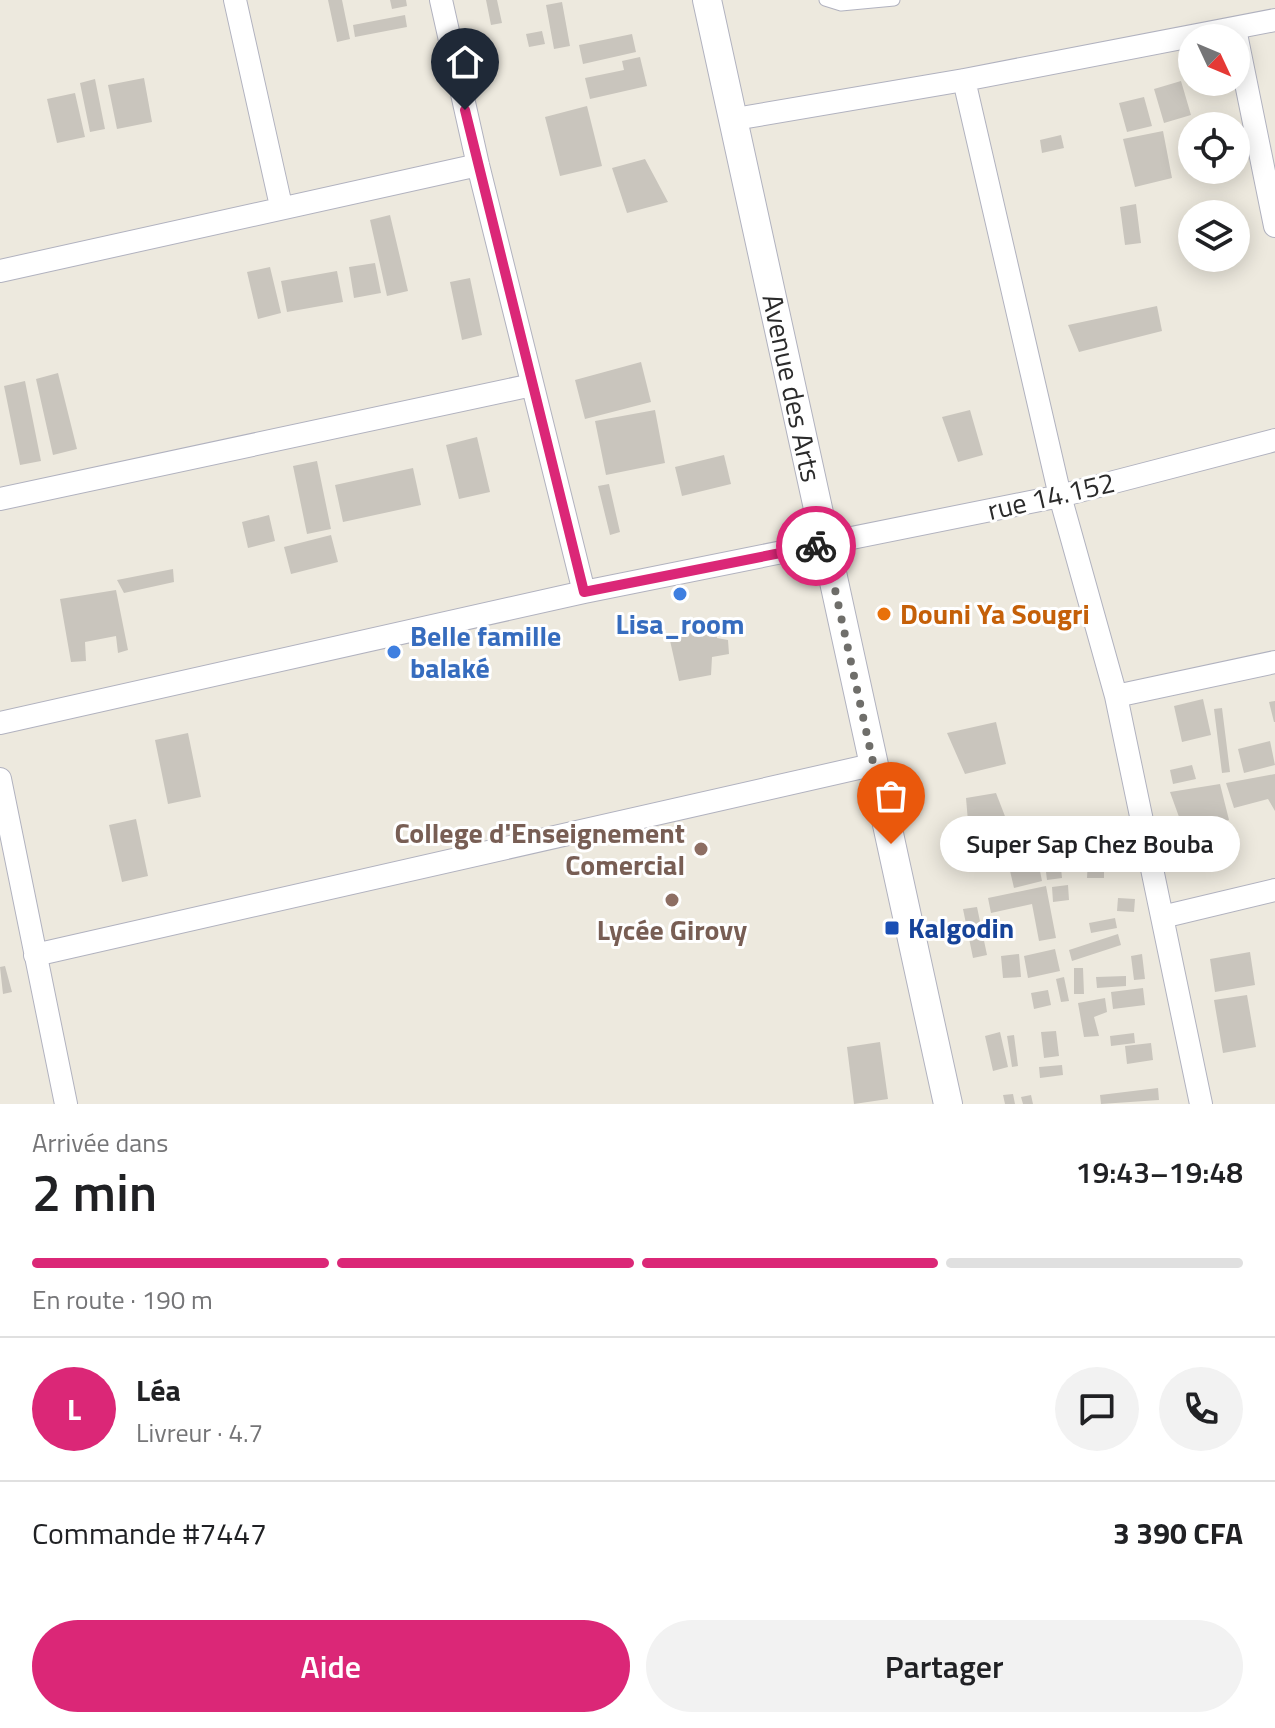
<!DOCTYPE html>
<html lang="fr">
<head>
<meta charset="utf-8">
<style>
	:root { --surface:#fff; --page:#f2f2f2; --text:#202124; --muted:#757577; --line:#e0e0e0; --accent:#db2777 }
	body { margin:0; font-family:"Titillium Web",sans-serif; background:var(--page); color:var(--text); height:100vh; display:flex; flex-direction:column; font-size:30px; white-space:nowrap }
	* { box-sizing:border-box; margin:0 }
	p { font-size:26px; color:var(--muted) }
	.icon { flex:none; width:44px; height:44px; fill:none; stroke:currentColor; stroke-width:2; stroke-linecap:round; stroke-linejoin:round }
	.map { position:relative; height:1104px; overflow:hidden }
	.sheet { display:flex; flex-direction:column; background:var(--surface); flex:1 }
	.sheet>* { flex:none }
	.needle { width:52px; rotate:134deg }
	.buttons { position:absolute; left:1178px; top:24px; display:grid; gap:16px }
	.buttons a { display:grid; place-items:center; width:72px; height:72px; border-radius:50%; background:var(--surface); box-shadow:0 4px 20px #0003; font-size:40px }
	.pin { position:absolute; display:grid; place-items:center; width:68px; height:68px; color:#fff; margin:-82px -34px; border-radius:50% 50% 50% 0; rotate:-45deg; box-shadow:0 0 8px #0007 }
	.pin .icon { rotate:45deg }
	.courier { position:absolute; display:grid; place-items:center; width:80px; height:80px; margin:-40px; border:6px solid #db2777; border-radius:50%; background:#fff; color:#222; box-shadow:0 2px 10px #0007 }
	.bubble { position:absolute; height:56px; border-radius:28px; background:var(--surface); box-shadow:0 4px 20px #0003; font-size:26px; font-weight:600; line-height:56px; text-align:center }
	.head em { font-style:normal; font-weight:600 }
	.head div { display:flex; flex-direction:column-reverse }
	.head { display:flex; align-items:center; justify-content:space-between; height:136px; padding:0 32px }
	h1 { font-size:52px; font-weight:600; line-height:60px }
	.bar { display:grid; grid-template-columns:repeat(4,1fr); gap:12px 8px; align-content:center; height:96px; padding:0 32px }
	.bar i { height:10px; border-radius:6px; background:var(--line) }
	.bar .current { background:var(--accent) }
	.bar p { grid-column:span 4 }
	.line { display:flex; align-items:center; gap:20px; padding:0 32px; border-top:2px solid var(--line) }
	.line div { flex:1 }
	.round { display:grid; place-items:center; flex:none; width:84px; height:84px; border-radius:42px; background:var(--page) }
	.primary-button { display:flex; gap:16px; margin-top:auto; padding:16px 32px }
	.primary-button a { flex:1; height:92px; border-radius:48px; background:var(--accent); color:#fff; font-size:32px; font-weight:600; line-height:92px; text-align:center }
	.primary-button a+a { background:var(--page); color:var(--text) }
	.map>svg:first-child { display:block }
	.building { fill:#c9c5bd }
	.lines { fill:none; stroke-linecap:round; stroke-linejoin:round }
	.service-casing { stroke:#b1b2bf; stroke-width:13 }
	.minor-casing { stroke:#b1b2bf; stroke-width:24 }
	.tertiary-casing { stroke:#b1b2bf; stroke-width:30 }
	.service { stroke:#fff; stroke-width:11 }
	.minor { stroke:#fff; stroke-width:22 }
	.tertiary { stroke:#fff; stroke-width:28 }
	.done { stroke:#6f6e6a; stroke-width:8; stroke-dasharray:0 14.4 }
	.route { stroke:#db2777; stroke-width:10 }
	.shop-dot { fill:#3f7fe0; stroke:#fff; stroke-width:3 }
	.food-dot { fill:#e8710a; stroke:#fff; stroke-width:3 }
	.education-dot { fill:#8d6e63; stroke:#fff; stroke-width:3 }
	.transit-dot { fill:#1a4fb4; stroke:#fff; stroke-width:3 }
	.labels { text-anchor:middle; stroke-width:6; stroke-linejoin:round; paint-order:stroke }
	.street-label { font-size:28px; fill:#2b2b2b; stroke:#fff }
	.food-label { font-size:28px; font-weight:bold; fill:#c56008; stroke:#fff; text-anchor:start }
	.shop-label { font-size:28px; font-weight:bold; fill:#366cbe; stroke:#fff }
	.education-label { font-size:28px; font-weight:bold; fill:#785e54; stroke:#fff; text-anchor:end }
	.transit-label { font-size:28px; font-weight:bold; fill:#164399; stroke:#fff; text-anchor:start }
</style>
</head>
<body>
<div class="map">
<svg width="1275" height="1104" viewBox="0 0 1275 1104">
	<rect width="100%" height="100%" fill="#ede9de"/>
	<path class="building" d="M328,0H342L350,39L337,42Z
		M390,0H406L407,6L392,9Z
		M486,0H497L502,23L491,25Z
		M562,2L570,46L554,49L546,5Z
		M405,15L407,27L355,37L353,25Z
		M542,31L545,44L529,47L526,34Z
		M632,34L636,52L583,64L579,45Z
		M640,57L647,86L590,99L585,78L624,70L622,61Z
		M144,78L152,122L117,129L108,85Z
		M95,79L105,129L90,132L80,83Z
		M1181,81L1191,115L1164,123L1154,89Z
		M75,93L85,137L57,143L47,99Z
		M1144,97L1152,126L1127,132L1119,103Z
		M587,106L602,166L560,176L545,117Z
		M1163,131L1172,178L1135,187L1123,139Z
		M1061,135L1064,148L1042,153L1040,140Z
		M645,159L668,202L627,213L612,168Z
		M1136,204L1141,243L1125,245L1120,207Z
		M390,215L408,291L387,296L370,220Z
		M375,263L381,293L354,298L349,267Z
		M270,267L281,313L258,319L247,272Z
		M337,271L343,302L287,312L281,281Z
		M470,278L482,335L462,340L450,282Z
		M1157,306L1162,331L1079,352L1068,325Z
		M641,362L651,402L585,419L575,380Z
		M58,373L77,449L53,455L36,379Z
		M25,381L41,461L20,465L4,386Z
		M655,410L665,463L606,475L595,421Z
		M970,410L983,455L958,462L942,417Z
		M477,437L490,492L459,499L446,445Z
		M724,455L731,484L682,496L675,467Z
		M317,461L331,529L307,534L293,466Z
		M413,468L421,505L343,522L335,485Z
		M609,484L620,532L610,535L598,486Z
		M269,515L275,541L248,548L242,522Z
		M331,535L338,562L291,574L284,547Z
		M173,569L174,582L124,593L117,580Z
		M116,590L128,650L118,653L116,636L85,642L86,661L71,662L60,599Z
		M718,630L717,638L728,640L729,654L712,657L711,675L679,681L669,636Z
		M1203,699L1211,735L1182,742L1174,706Z
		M1275,701V722H1274L1269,702Z
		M1222,708L1230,772L1222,773L1214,709Z
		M996,722L1006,764L965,774L947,733Z
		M188,733L201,797L168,804L155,740Z
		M1270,741L1275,765L1244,773L1238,749Z
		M1192,765L1196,779L1173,784L1170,770Z
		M1275,774V811L1268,799L1234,808L1226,783Z
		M1220,784L1229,820L1202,829L1201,835L1187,839L1170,792Z
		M996,793L1008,824L969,833L966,798Z
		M136,819L148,876L122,882L109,825Z
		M1130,826L1141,864L1115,871L1104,833Z
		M1058,838L1062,878L1047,880L1042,840Z
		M1036,851L1042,881L1014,888L1007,858Z
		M1088,859H1104V878H1087Z
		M1068,885L1069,900L1053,902L1052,887Z
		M1046,886L1056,938L1039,941L1032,904L991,913L988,898Z
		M1118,898L1135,899L1134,912L1117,911Z
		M977,907L987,955L973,958L963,909Z
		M1115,918L1117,928L1091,933L1089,923Z
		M1118,934L1121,945L1072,961L1069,950Z
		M1055,949L1060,971L1028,978L1024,956Z
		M1250,952L1255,985L1215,992L1210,959Z
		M1019,954L1021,977L1003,978L1001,956Z
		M1142,954L1145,979L1134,980L1131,956Z
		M5,966L12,992L3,994L0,967Z
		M1074,968H1083L1084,994H1074Z
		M1126,976V986L1097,988L1096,977Z
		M1064,977L1069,1001L1061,1002L1056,979Z
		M1143,988L1145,1005L1113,1009L1111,992Z
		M1048,990L1051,1005L1034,1009L1031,993Z
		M1247,995L1256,1047L1223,1053L1214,1000Z
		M1105,998L1107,1012L1094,1017L1099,1036L1084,1037L1078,1003Z
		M1056,1031L1059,1056L1044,1058L1041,1032Z
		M1000,1032L1008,1067L993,1071L985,1036Z
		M1134,1033L1135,1043L1111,1046L1110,1036Z
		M1014,1035L1018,1066L1012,1067L1007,1036Z
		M880,1042L888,1099L854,1104L847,1047Z
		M1151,1043L1153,1060L1127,1064L1125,1046Z
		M1062,1065L1063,1075L1040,1078L1039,1067Z
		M1158,1088L1159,1100L1101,1104L1100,1095Z
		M1013,1094L1015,1104H1005L1003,1095Z
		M1031,1095L1033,1104H1023L1021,1097Z"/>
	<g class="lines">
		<defs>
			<path id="service" d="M825,0L841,5L894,0"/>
			<path id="minor" d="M235,0L281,206
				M441,0L478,165L584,592
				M1235,29L1275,226
				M964,80L1060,496L1116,696L1201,1104
				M735,119L964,80L1275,20
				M0,271L478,165
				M0,499L532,385
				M1116,696L1275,662
				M0,723L584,592L1060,496L1275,440
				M0,779L66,1104
				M1162,917L1275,890
				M35,955L876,764"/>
			<path id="tertiary" d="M707,0L948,1104"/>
		</defs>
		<use href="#service" class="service-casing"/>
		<use href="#minor" class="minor-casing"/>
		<use href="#tertiary" class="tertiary-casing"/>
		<use href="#service" class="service"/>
		<use href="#minor" class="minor"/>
		<use href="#tertiary" class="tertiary"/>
	</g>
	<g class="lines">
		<path class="done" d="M816,546L825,544L891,844"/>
		<path class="route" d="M465,110L584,592L816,546"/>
	</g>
	<g class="shop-dot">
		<circle cx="680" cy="594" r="8"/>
		<circle cx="394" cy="652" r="8"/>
	</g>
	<circle class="food-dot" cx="884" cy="614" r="8"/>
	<g class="education-dot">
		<circle cx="701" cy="849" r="8"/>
		<circle cx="672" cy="900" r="8"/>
	</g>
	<rect class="transit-dot" x="884" y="920" width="16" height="16" rx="4"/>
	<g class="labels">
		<g class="street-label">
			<text transform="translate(792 388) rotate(78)" y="10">Avenue des Arts</text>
			<text transform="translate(1051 496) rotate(-13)" y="10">rue 14.152</text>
		</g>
		<g class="food-label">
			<text x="900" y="624">Douni Ya Sougri</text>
		</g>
		<g class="shop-label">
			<text x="680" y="634">Lisa_room</text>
			<text x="410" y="646" text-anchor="start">Belle famille<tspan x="410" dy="32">balaké</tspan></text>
		</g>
		<g class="education-label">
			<text x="685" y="843">College d'Enseignement<tspan x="685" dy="32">Comercial</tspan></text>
			<text x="672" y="940" text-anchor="middle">Lycée Girovy</text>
		</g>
		<g class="transit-label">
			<text x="908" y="938">Kalgodin</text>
		</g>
	</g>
</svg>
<div class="buttons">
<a><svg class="needle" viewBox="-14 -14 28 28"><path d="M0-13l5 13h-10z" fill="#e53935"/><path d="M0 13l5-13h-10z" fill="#757577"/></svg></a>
<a><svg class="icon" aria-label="locate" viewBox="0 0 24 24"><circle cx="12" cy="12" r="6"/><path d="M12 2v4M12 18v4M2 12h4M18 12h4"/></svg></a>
<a><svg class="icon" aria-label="layers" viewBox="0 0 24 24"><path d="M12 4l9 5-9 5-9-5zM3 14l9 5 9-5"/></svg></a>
</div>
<div class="pin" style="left:891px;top:844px;background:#ea580c"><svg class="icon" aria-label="bag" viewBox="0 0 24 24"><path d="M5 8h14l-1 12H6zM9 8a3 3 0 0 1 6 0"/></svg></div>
<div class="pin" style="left:465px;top:110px;background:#1f2937"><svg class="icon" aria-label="home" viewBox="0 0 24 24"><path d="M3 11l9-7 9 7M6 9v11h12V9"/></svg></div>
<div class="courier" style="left:816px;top:546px"><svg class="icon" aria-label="bike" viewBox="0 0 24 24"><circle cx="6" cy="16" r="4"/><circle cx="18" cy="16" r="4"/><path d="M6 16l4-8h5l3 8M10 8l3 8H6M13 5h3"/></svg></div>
<div class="bubble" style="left:940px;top:816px;width:300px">Super Sap Chez Bouba</div>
</div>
<section class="sheet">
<div class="head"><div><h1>2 min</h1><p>Arrivée dans</p></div><em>19:43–19:48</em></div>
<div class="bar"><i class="current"></i><i class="current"></i><i class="current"></i><i></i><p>En route · 190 m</p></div>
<div class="line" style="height:144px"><b class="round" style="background:var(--accent);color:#fff">L</b><div><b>Léa</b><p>Livreur · 4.7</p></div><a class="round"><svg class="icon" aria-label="chat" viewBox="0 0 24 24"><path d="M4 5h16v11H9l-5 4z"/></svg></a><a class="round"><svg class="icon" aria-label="phone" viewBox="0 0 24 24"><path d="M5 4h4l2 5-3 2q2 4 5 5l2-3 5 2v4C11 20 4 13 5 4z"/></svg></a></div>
<div class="line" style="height:104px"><div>Commande #7447</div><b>3 390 CFA</b></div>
<div class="primary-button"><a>Aide</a><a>Partager</a></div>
</section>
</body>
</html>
